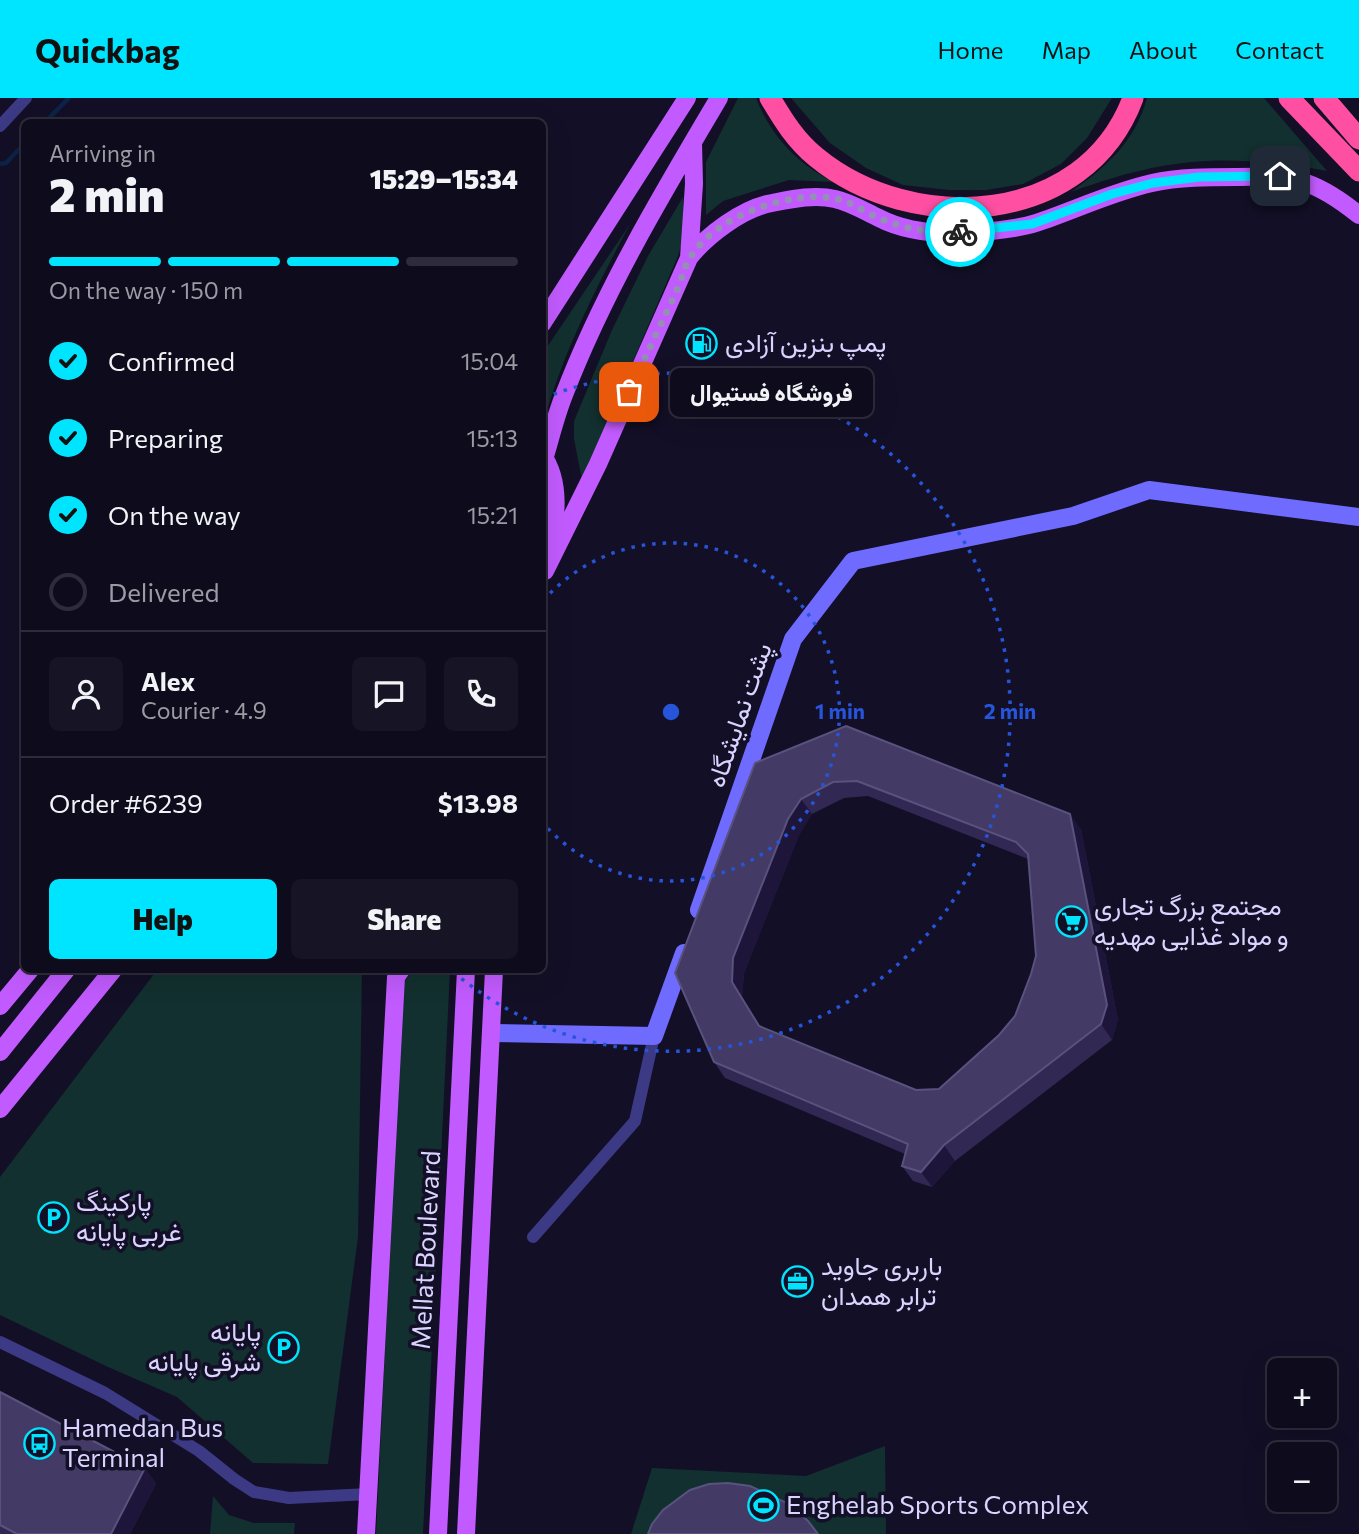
<!DOCTYPE html>
<html lang="en">
<head>
<meta charset="utf-8">
<style>
	:root { --surface:#0e0b1c; --page:#171425; --text:#f1f3f6; --muted:#9b9ba3; --line:#2e2b3b; --accent:#00e5ff }
	body { margin:0; font-family:Commissioner,Vazirmatn,sans-serif; background:var(--page); color:var(--text); height:100vh; display:flex; flex-direction:column; font-size:26px; white-space:nowrap }
	* { box-sizing:border-box; margin:0 }
	p { font-size:23px; color:var(--muted) }
	.icon { flex:none; width:38px; height:38px; fill:none; stroke:currentColor; stroke-width:2; stroke-linecap:round; stroke-linejoin:round }
	.map { position:relative; flex:1; overflow:hidden }
	.details { position:absolute; left:21px; top:21px; width:525px; height:854px; display:flex; flex-direction:column; background:var(--surface); border-radius:10px; box-shadow:0 7px 28px #0002,0 0 0 2px var(--line) }
	.details>* { flex:none }
	.fabs { position:absolute; left:1267px; top:1260px; display:grid; gap:14px }
	.fabs a { display:grid; place-items:center; width:70px; height:70px; border-radius:10px; background:var(--surface); box-shadow:0 7px 28px #0002,0 0 0 2px var(--line); font-size:35px }
	.pin { position:absolute; display:grid; place-items:center; width:60px; height:60px; color:#fff; margin:-30px; border-radius:14px; box-shadow:0 4px 10px #0006 }
	.courier { position:absolute; display:grid; place-items:center; width:70px; height:70px; margin:-35px; border:5px solid #00e5ff; border-radius:50%; background:#fff; color:#222; box-shadow:0 2px 9px #0007 }
	.bubble { position:absolute; height:49px; border-radius:10px; background:var(--surface); box-shadow:0 7px 28px #0002,0 0 0 2px var(--line); font-size:23px; font-weight:800; line-height:49px; text-align:center }
	.headline em { font-style:normal; font-weight:800 }
	.headline div { display:flex; flex-direction:column-reverse }
	.headline { display:flex; align-items:center; justify-content:space-between; height:119px; padding:0 28px }
	h1 { font-size:46px; font-weight:800; line-height:52px }
	.bar { display:grid; grid-template-columns:repeat(4,1fr); gap:10px 7px; align-content:center; height:84px; padding:0 28px }
	.bar i { height:9px; border-radius:5px; background:var(--line) }
	.bar .selected { background:var(--accent) }
	.bar p { grid-column:span 4 }
	.line { display:flex; align-items:center; gap:18px; padding:0 28px; border-top:2px solid var(--line) }
	.line div { flex:1 }
	.round { display:grid; place-items:center; flex:none; width:74px; height:74px; border-radius:10px; background:var(--page) }
	ol { padding:0 28px; list-style:none }
	li { display:flex; align-items:center; gap:21px; height:77px }
	li p { margin-inline-start:auto }
	li .icon { padding:7px; border-radius:50%; background:var(--accent); color:#111; stroke-width:4 }
	li:last-child { color:var(--muted) }
	li i { width:38px; height:38px; border:4px solid var(--line); border-radius:50% }
	.button { display:flex; gap:14px; margin-top:auto; padding:14px 28px }
	.button a { flex:1; height:80px; border-radius:10px; background:var(--accent); color:#111; font-size:28px; font-weight:800; line-height:80px; text-align:center }
	.button a+a { background:var(--page); color:var(--text) }
	header { display:flex; align-items:center; gap:42px; box-sizing:border-box; height:98px; padding:0 35px; background:var(--accent); color:#111 }
	header strong { font-size:33px }
	nav { display:flex; gap:38px; margin-inline-start:auto; font-size:24px }
	.map>svg:first-child { display:block }
	.green { fill:#12302f }
	.lines { fill:none; stroke-linecap:round; stroke-linejoin:round }
	.stream { stroke:#0c2248; stroke-width:4.5 }
	.street { stroke:#3d3a85; stroke-width:12 }
	.secondary { stroke:#6f6bff; stroke-width:18 }
	.primary { stroke:#c25bff; stroke-width:18 }
	.highway { stroke:#ff4fa3; stroke-width:21 }
	.wall { fill:#312854; fill-rule:evenodd }
	.shaded-wall { fill:#1d163a }
	.building { fill:#433a66; stroke:#5a527e; stroke-width:2; fill-rule:evenodd }
	.done { stroke:#948fb3; stroke-width:7; stroke-dasharray:0 12.6 }
	.route { stroke:#00e5ff; stroke-width:9 }
	.ring { fill:none; stroke:#2655da; stroke-width:3.5; stroke-dasharray:3.5 7 }
	.labels { text-anchor:middle; stroke-width:7; stroke-linejoin:round; paint-order:stroke }
	.poi-label { font-size:26px; fill:#d9d4ff; stroke:#130f26; text-anchor:start }
	.street-label { font-size:26px; fill:#d9d4ff; stroke:#130f26 }
	.centre { fill:#2655da; stroke:#130f26; stroke-width:3.5 }
	.ring-label { font-size:21px; text-anchor:middle; font-weight:bold; fill:#2655da; stroke:#130f26; stroke-width:7; stroke-linejoin:round; paint-order:stroke }
</style>
</head>
<body>
<header>
<strong>Quickbag</strong>
<nav><a>Home</a><a>Map</a><a>About</a><a>Contact</a></nav>
</header>
<div class="map">
<svg width="1359" height="1436" viewBox="0 0 1359 1436">
	<rect width="100%" height="100%" fill="#130f26"/>
	<path class="green" d="M738,0H756C771,38 797,66 834,84L789,82L723,103L706,117V64Z
		M791,0H1112L1087,40L1061,66L1023,86L986,92H949L903,87L866,70L830,45Z
		M1147,0H1264L1327,73C1227,55 1166,59 1071,94C1106,69 1135,44 1147,0Z
		M683,99L684,139L678,158L582,382L574,341V323L612,232L648,158Z
		M630,126C596,190 563,254 544,323L543,255Z
		M157,872H362L358,1139L328,1366L253,1365L177,1299L108,1269L0,1217V1079Z
		M414,872H450L423,1436H376L403,885Z
		M885,1348L886,1436H631L652,1370L806,1378Z
		M213,1398L229,1417L254,1425H295L294,1436H210Z"/>
	<g class="lines">
		<path class="stream" d="M45,24L69,0
			M0,66L6,65L24,46"/>
		<path class="street" d="M0,28L26,0
			M533,1139L635,1023L654,938
			M0,1244L105,1295L199,1353L234,1381L254,1394L289,1400L369,1396"/>
		<path class="secondary" d="M699,812L793,541L853,463L1073,418L1149,392L1359,419
			M491,935L654,938L684,855"/>
		<path class="primary" d="M689,160L694,86L693,45
			M542,226L687,0
			M542,356C562,385 556,422 549,454
			M545,358C551,338 556,317 564,297C604,193 662,96 719,0
			M545,473L598,366L689,160C707,137 743,110 772,105C792,101 815,96 835,101C852,105 864,113 879,120C898,130 924,135 946,135C969,136 1014,132 1036,125C1075,112 1112,94 1152,85C1179,79 1209,79 1237,79C1294,78 1313,80 1359,117
			M0,908L30,872
			M0,954L66,872
			M0,1011L113,872
			M366,1436L396,879L401,872
			M438,1436L466,872
			M466,1436L494,872"/>
		<path class="highway" d="M770,0C783,22 796,43 816,59C912,138 1085,129 1133,0
			M1289,0L1359,73
			M1324,0L1359,41"/>
	</g>
	<path class="wall" d="M846,628L1081,731L1118,922L1112,942L955,1063L932,1089L913,1083L902,1068L905,1056L725,980L714,964L675,875ZM868,698L1028,761L1036,858L1031,876L1015,918L999,937L939,991L916,992L761,929L742,899L744,875L799,737L812,716L844,700Z
		M0,1294L145,1370L156,1386L130,1436H0Z"/>
	<path class="shaded-wall" d="M801,701L812,716L799,737L744,875L742,899L770,944L732,884L733,860L788,721Z
		M1070,716L1081,731L1118,922L1112,942L1101,926Z
		M944,1047L955,1063L932,1089L921,1074Z
		M145,1370L156,1386L130,1436H111Z"/>
	<path class="building" d="M846,628L1070,716L1107,907L1101,926L944,1047L921,1074L902,1068L908,1046L714,964L675,875L755,665ZM857,683L1016,744L1028,756L1036,858L1031,876L1015,918L999,937L939,991L916,992L759,928L732,884L733,860L788,721L801,701L833,684Z
		M0,1294L145,1370L111,1436H17L0,1427Z
		M728,1385L750,1388L789,1406L808,1423L818,1436H648L652,1426L663,1412L690,1392L709,1386Z"/>
	<g class="lines">
		<path class="done" d="M629,294C645,260 661,226 677,192C682,181 684,168 691,158C717,118 787,93 833,100C851,103 865,115 881,121C905,131 934,136 960,134"/>
		<path class="route" d="M960,134L1032,126L1112,96L1153,85L1199,79L1280,78"/>
	</g>
	<g class="ring">
		<path d="M543 503A169 169 0 1 1 543 725"/>
		<path d="M544 300A339 339 0 1 1 451 872"/>
	</g>
	<defs>
		<symbol id="fuel-ring" viewBox="-11 -11 22 22"><circle r="9.5" fill="#130f26" stroke="#00e5ff" stroke-width="1.5"/><path d="M-5.5-6h7V0h2V4h1.3V-2.5L3-4.5l.8-.8L6-3V5H2.5V1h-1V6h-7ZM-4.2-4.7v3.2H.2V-4.7Z" fill="#00e5ff"/></symbol>
		<symbol id="supermarket-ring" viewBox="-11 -11 22 22"><circle r="9.5" fill="#130f26" stroke="#00e5ff" stroke-width="1.5"/><path d="M-6-5.5h2.5l.6 2H6L4.5 2H-2.5L-4.4-4H-6ZM-1.5 3.2a1.3 1.3 0 1 0 .1 0ZM3 3.2a1.3 1.3 0 1 0 .1 0Z" fill="#00e5ff"/></symbol>
		<symbol id="parking-ring" viewBox="-11 -11 22 22"><circle r="9.5" fill="#130f26" stroke="#00e5ff" stroke-width="1.5"/><path d="M-3.5-5.5H1a3.5 3.5 0 0 1 0 7H-1V5.5H-3.5ZM-1-3.4V-.6H.8a1.4 1.4 0 0 0 0-2.8Z" fill="#00e5ff"/></symbol>
		<symbol id="office-ring" viewBox="-11 -11 22 22"><circle r="9.5" fill="#130f26" stroke="#00e5ff" stroke-width="1.5"/><path d="M-6-3h4V-5.5h4V-3h4V5H-6ZM-1-4.5V-3h2v-1.5ZM-6 0V1H6V0Z" fill="#00e5ff"/></symbol>
		<symbol id="bus-ring" viewBox="-11 -11 22 22"><circle r="9.5" fill="#130f26" stroke="#00e5ff" stroke-width="1.5"/><path d="M-5-6H5V4H4V6H2V4H-2V6H-4V4H-5ZM-3.5-4V0h7V-4ZM-3.5 1.2v1.5H-2V1.2ZM2 1.2v1.5H3.5V1.2Z" fill="#00e5ff"/></symbol>
		<symbol id="stadium-ring" viewBox="-11 -11 22 22"><circle r="9.5" fill="#130f26" stroke="#00e5ff" stroke-width="1.5"/><path d="M0-5a6.5 5 0 1 0 0 10a6.5 5 0 1 0 0-10ZM-3.5-1.8h7v3.6h-7Z" fill="#00e5ff"/></symbol>
	</defs>
	<g fill-rule="evenodd">
		<use href="#fuel-ring" x="684" y="228" width="35" height="35"/>
		<use href="#supermarket-ring" x="1054" y="806" width="35" height="35"/>
		<use href="#parking-ring" x="36" y="1102" width="35" height="35"/>
		<use href="#office-ring" x="780" y="1166" width="35" height="35"/>
		<use href="#parking-ring" x="266" y="1232" width="35" height="35"/>
		<use href="#bus-ring" x="22" y="1328" width="35" height="35"/>
		<use href="#stadium-ring" x="746" y="1390" width="35" height="35"/>
	</g>
	<g class="labels">
		<g class="poi-label">
			<text x="725" y="254">پمپ بنزین آزادی</text>
			<text x="1094" y="817">مجتمع بزرگ تجاری<tspan x="1094" dy="30">و مواد غذایی مهدیه</tspan></text>
			<text x="76" y="1113">پارکینگ<tspan x="76" dy="30">غربی پایانه</tspan></text>
			<text x="821" y="1177">باربری جاوید<tspan x="821" dy="30">ترابر همدان</tspan></text>
			<text x="261" y="1243" text-anchor="end">پایانه<tspan x="261" dy="30">شرقی پایانه</tspan></text>
			<text x="62" y="1339">Hamedan Bus<tspan x="62" dy="30">Terminal</tspan></text>
			<text x="786" y="1416">Enghelab Sports Complex</text>
		</g>
		<g class="street-label">
			<text transform="translate(739 617) rotate(-71)" y="9">پشت نمایشگاه</text>
			<text transform="translate(426 1152) rotate(-87)" y="9">Mellat Boulevard</text>
		</g>
	</g>
	<circle cx="671" cy="614" r="10" class="centre"/>
	<g class="ring-label">
		<text x="840" y="621">1 min</text>
		<text x="1010" y="621">2 min</text>
	</g>
</svg>
<div class="fabs">
<a>+</a>
<a>−</a>
</div>
<div class="pin" style="left:629px;top:294px;background:#ea580c"><svg class="icon" aria-label="bag" viewBox="0 0 24 24"><path d="M5 8h14l-1 12H6zM9 8a3 3 0 0 1 6 0"/></svg></div>
<div class="pin" style="left:1280px;top:78px;background:#1f2937"><svg class="icon" aria-label="home" viewBox="0 0 24 24"><path d="M3 11l9-7 9 7M6 9v11h12V9"/></svg></div>
<div class="courier" style="left:960px;top:134px"><svg class="icon" aria-label="bike" viewBox="0 0 24 24"><circle cx="6" cy="16" r="4"/><circle cx="18" cy="16" r="4"/><path d="M6 16l4-8h5l3 8M10 8l3 8H6M13 5h3"/></svg></div>
<div class="bubble" style="left:670px;top:270px;width:203px">فروشگاه فستیوال</div>
<section class="details">
<div class="headline"><div><h1>2 min</h1><p>Arriving in</p></div><em>15:29–15:34</em></div>
<div class="bar"><i class="selected"></i><i class="selected"></i><i class="selected"></i><i></i><p>On the way · 150 m</p></div>
<ol>
<li><svg class="icon" aria-label="check" viewBox="0 0 24 24"><path d="M5 12l5 5 9-10"/></svg>Confirmed<p>15:04</p></li>
<li><svg class="icon" aria-label="check" viewBox="0 0 24 24"><path d="M5 12l5 5 9-10"/></svg>Preparing<p>15:13</p></li>
<li><svg class="icon" aria-label="check" viewBox="0 0 24 24"><path d="M5 12l5 5 9-10"/></svg>On the way<p>15:21</p></li>
<li><i></i>Delivered</li>
</ol>
<div class="line" style="height:126px"><a class="round"><svg class="icon" aria-label="person" viewBox="0 0 24 24"><circle cx="12" cy="8" r="4"/><path d="M4 21q1-7 8-7t8 7"/></svg></a><div><b>Alex</b><p>Courier · 4.9</p></div><a class="round"><svg class="icon" aria-label="chat" viewBox="0 0 24 24"><path d="M4 5h16v11H9l-5 4z"/></svg></a><a class="round"><svg class="icon" aria-label="phone" viewBox="0 0 24 24"><path d="M5 4h4l2 5-3 2q2 4 5 5l2-3 5 2v4C11 20 4 13 5 4z"/></svg></a></div>
<div class="line" style="height:91px"><div>Order #6239</div><b>$13.98</b></div>
<div class="button"><a>Help</a><a>Share</a></div>
</section>
</div>
</body>
</html>
